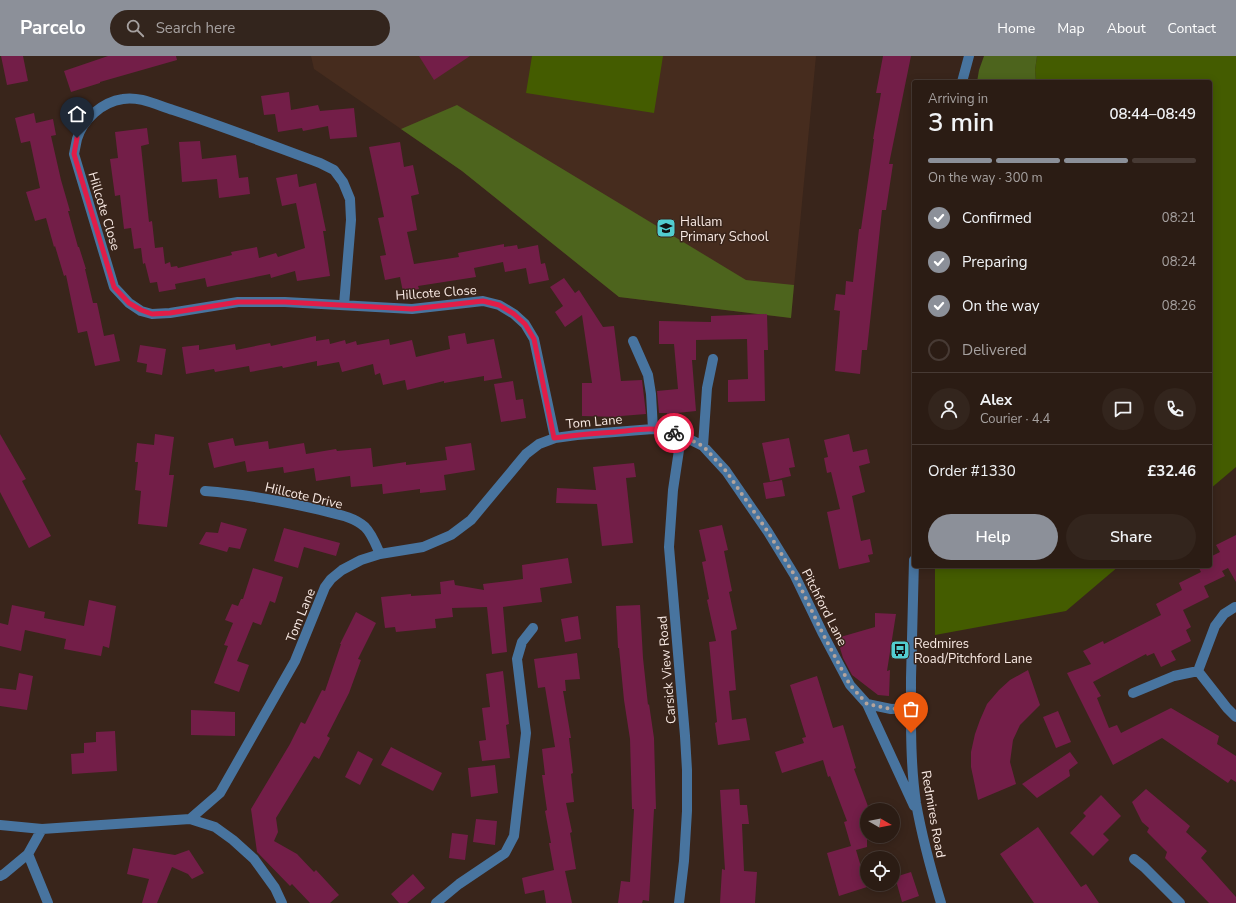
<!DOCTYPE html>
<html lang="en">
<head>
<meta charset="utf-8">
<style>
	:root { --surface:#2b1c14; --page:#33251d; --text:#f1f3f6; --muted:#a6a1a0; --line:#473a34; --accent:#8c9099 }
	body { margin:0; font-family:"Nunito Sans",sans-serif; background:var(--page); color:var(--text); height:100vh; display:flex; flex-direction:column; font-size:15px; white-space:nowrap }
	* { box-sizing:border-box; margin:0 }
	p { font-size:13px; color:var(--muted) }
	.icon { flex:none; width:22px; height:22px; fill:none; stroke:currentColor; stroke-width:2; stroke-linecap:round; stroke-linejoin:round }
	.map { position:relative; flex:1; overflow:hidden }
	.panel { position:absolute; left:912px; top:24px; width:300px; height:488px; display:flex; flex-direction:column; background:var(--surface); border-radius:4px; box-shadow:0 2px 10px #0003,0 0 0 1px var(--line) }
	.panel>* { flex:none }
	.needle { width:26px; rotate:99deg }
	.controls { position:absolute; left:860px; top:747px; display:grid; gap:8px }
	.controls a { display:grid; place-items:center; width:40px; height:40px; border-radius:50%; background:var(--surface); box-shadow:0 2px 10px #0003,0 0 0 1px var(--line); font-size:20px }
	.pin { position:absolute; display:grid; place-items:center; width:34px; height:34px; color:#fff; margin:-41px -17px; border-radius:50% 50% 50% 0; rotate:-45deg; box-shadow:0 0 4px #0007 }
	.pin .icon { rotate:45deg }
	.courier { position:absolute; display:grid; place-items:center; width:40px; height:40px; margin:-20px; border:3px solid #e11d48; border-radius:50%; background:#fff; color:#222; box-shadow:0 1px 5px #0007 }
	.head em { font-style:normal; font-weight:600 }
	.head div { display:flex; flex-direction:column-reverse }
	.head { display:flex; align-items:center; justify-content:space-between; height:68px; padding:0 16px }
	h1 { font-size:26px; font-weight:600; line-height:30px }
	.bar { display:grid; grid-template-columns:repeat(4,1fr); gap:6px 4px; align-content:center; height:48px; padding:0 16px }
	.bar i { height:5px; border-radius:3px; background:var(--line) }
	.bar .current { background:var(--accent) }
	.bar p { grid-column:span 4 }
	.line { display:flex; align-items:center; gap:10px; padding:0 16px; border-top:1px solid var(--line) }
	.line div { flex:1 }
	.round { display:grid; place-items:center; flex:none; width:42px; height:42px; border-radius:21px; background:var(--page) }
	ol { padding:0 16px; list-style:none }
	li { display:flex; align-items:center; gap:12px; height:44px }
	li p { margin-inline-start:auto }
	li .icon { padding:4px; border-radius:50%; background:var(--accent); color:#fff; stroke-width:4 }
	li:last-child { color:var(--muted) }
	li i { width:22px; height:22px; border:2px solid var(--line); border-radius:50% }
	.primary-button { display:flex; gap:8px; margin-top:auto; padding:8px 16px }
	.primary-button a { flex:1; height:46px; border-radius:24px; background:var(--accent); color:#fff; font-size:16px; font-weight:600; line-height:46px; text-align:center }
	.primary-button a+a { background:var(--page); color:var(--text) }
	header { display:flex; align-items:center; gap:24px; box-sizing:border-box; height:56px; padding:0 20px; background:var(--accent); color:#fff }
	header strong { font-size:19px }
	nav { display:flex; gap:22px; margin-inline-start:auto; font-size:14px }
	.search { width:280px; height:36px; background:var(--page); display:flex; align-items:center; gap:10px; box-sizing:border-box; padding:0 14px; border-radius:22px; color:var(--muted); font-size:15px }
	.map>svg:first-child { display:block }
	.built { fill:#462c1e }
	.green { fill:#445c00 }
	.forest { fill:#4d641d }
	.building { fill:#731e48 }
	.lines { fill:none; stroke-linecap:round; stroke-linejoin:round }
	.minor { stroke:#48749f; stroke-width:10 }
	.done { stroke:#b4a49c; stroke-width:4; stroke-dasharray:0 7.2 }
	.route { stroke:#e11d48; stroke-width:5 }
	.labels { text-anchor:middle; stroke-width:3; stroke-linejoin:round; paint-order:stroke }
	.street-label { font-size:13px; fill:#f7e8e2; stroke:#39251b }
	.poi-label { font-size:13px; fill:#f7e8e2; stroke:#39251b; text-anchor:start }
</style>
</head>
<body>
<header>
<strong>Parcelo</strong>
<div class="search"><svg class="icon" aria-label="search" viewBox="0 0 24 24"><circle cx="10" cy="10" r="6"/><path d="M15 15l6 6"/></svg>Search here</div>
<nav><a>Home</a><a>Map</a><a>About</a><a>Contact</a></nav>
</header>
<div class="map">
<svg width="1236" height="847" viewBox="0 0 1236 847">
	<rect width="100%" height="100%" fill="#39251b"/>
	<path class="built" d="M311,0H816L791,262L619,241L462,115L314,13Z"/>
	<path class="green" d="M532,0H663L654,57L526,37Z
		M1037,0H1236V411L1210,433V26H1036L1035,14Z
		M935,510H1119L1066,555L935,579Z"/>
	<path class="forest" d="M984,0H1037L1035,14L1036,26H977L979,14Z
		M457,49L746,224L794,229L791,262L619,241L462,115L401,73Z"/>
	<path class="building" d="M1,0H23L28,25L7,29Z
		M108,0H176L177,4L100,26V27L71,36L64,15Z
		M419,0H470L434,24Z
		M883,0H911L889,108H893L886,154H882L867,294H862L860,318L835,315L840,255L834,254L836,238L845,239L846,225L853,226L859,173H861L874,83H873L881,37H876Z
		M289,36L291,54L318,49L320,55L354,52L357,81L330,83L328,70L303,75L302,72L278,76L275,58L264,59L261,40Z
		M34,57L36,67L53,63L56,79L51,80L61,124L70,155H68L78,191H79L86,213H85L93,247H97L104,280L114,278L120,305L95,310L87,275L78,277L66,219L64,220L55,190L54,191L46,162L35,165L26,136L40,132L30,85L21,87L15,62Z
		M147,72L149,88L141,90L149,166L152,165L155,192L163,191L165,208L170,206L171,211L177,210L178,212L232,199L231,196L257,191L259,202L276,197L278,201L305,192L296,147L282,150L276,122L297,118L299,131L316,127L326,175H323L330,220L297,225L295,215L271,222L270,218L207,231L205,222L175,228L176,233L159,236L157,226L150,227L145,207L143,208L141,192L134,193L131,172L124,173L120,139L115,140L110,103L118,102L115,76Z
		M200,85L202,103L236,99L239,122L248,121L250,138L219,142L217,123L182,126L179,86Z
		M400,86L404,111L413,109L419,138L411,140L417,174L407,176L414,208L459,201L458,197L504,188V191L517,189L518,193L538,189L541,208L545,207L549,224L529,228L526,212L505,216L503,206L474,212L476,221L418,230L419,233L403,236L400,221L385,224L380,200L386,199L378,162L384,161L369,91Z
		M564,222L575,237L579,234L603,271L614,270L621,325L642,324L646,358L621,360V361L582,360V327H592L582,259L565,271L555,256L563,250L550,231Z
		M767,258L768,294H764L765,345L728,346V324L748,323L747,283L696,284V304H692L696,355L667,358V357H659L657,335L678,333L674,288H659V265L711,266V260Z
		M465,277L467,288L494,283L502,322L484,325V320L444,327V325L407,334L405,324L383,329L380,317L375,319L373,308L342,316L339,306L317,310V305L283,312L282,310L250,316L249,310L215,316L214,313L186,318L182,291L199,289V294L235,288L236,294L270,287L271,290L316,280V285L329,283L330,288L345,284L346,288L356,285L357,289L389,283L390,289L412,284L416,301L450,293L448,280Z
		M140,289L166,293L162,319L146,316L147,308L137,306Z
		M513,325L516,344L523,343L526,362L501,366L494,328Z
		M0,378L26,423L22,425L51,480L29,492L0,436Z
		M155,378L174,381L169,419H174L167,471L138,468L141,435L135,434L138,406H135L137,387L154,389Z
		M849,378L853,396L867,393L870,407L859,410L865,436L852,440L861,485L870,483L873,498L868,499L870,506L839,513L827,456L840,453L831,416L827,417L824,402L828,401L824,384Z
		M233,382L235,390L268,385L269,393L304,387L306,398L336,393L337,395L371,392L373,411L406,406V409L447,404L445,391L471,387L475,414L444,419L446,434L420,437V433L383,438L382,428L351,431L350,420L316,425L314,412L284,417L283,411L247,416L245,405L214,412L208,387Z
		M789,382L795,411L789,412L791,420L770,425L762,387Z
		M634,407L636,421L626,422L633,487L602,490L597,448L556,447L557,432L596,434L593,411Z
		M782,424L785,440L766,443L763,427Z
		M221,466L247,473L240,493L229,491L227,496L199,488L206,476L218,477Z
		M722,469L728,494L724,495L732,535L729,536L737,573L731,575L736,634L729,635L732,664L746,662L750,684L718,689L715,667L717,666L709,586L716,585L707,544L709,543L702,506L706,505L699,474Z
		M284,472L340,487L336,500L304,491L298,512L274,505Z
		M1236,479V526L1228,512L1222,515L1225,520L1204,530L1209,541L1183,554L1191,571L1186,574L1191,585L1171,595L1176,604L1161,611L1154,597L1147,600L1146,598L1093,626L1101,640L1097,642L1109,672L1117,669L1121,677L1171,652L1219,680L1217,688L1236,700V726L1231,723L1228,727L1162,682L1113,709L1067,617L1091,608L1083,595L1103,585L1104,588L1161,559L1156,548L1182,534L1179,527L1201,516L1198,510H1210V501L1220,496L1216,489Z
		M568,502L572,527L540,532L542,546L503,551L507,596L492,598L487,551L452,552L453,561L435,563L436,572L396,576L395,571L385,572L381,541L411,538V540L441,538L440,526L454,524L455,529L484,534L483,528L523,523L522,509Z
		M253,512L283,521L275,547L270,545L261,569L253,566L237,605L249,609L239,636L214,627L228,590L224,589L233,567L225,564L232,548L238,550L241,543H243Z
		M89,544L116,550L109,592L103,590L101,600L64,593L66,583L25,574L21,595L0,590V567L8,569L12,549L45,556L44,562L84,570Z
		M640,549L643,602L648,649L649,648L654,682L656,753H654L649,845L643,844L642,847H618L621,825L630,826L634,753H632L630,683L624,644L619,592H618L616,550Z
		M356,556L376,567L358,603L361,604L349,637L327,680L330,682L319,703L314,700L276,762L278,776L274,785L297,798L314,816L316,814L339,839L330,847H310L292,828L290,830L257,796L251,753L290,688L301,666L305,668L322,634L325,635L341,588H340Z
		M875,557L896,558L887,615L890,614L889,640L878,639L852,619L843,602L837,582L875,571Z
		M578,560L581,583L565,586L561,563Z
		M577,597L580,623L565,624L566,635H563L571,682H569L573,717L571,718L574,746L566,747L572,776L570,777L576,813L565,815L572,847H546L544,834L525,838L522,822L554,814L549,787H551L545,755L547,754L542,719H545L542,693L555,691L545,631L538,632L534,603Z
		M1028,614L1040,649L1020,669L1013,684L1010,706L1016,728L978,744L971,711V696L975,678L980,664L987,648L999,634L1010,624Z
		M503,615L509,668L506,669L510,702L482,705L479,685L486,684L482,652L490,651L486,618Z
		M19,617L33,620L27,654L0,650V632L16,634Z
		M817,620L833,672L843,669L856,712L854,713L869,753L867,754V791L856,794L867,831L839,840L827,797L851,790L844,766L847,765L830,720L828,721L823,704L782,717L775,696L804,687L802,682L806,681L790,629Z
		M191,654L235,656V680L191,679Z
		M1058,655L1071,686L1056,692L1043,661Z
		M115,675L117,715L72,718L71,698L84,697V687L96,686V676Z
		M391,691L442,717L433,735L381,709Z
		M358,695L373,703L360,729L345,721Z
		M1070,696L1078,707L1069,714L1070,720L1037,742L1022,728Z
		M495,709L498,737L471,741L468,712Z
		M739,733L740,749H747L749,768H742L744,815L757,816L755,847H720L722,813L725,814L720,734Z
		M1146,733L1190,770L1186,776L1207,795L1201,802L1236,841V847H1209L1165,802L1167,796L1147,776L1149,772L1142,766L1132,746Z
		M1101,739L1121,760L1103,778L1109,784L1093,800L1070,777L1086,760L1083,757Z
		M476,763L497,765L495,789L473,786Z
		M1038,771L1081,831L1086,828L1099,847H1034L1000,798Z
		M452,777L468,779L465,804L449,802Z
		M133,792L175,799L189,794L204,817L192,823L188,818L172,811L157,847H142L149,823L127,818Z
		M911,816L919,840L902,846L895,821Z
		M413,818L425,832L407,847H399L391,838Z"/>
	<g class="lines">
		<path class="minor" d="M962,26L969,0
			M344,249L351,164L350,143L343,126L334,114L320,107C271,89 222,70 173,54C157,49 139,40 123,43C102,46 83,63 77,83C76,88 75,93 74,98L114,231L129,247L141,255L152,258L170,257L238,246H285L412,253L483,245L499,249L514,258L525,268L534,283L555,382
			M633,285L648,319L651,338L653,373
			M703,390L707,332L713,303
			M205,435C244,438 282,445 320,454C335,458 353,460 365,471C372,478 376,489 380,498
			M914,504C913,543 912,583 911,622C911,664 910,706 916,747C922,781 931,814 941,847
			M1198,615L1215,570L1224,558L1235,551
			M1133,637L1174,620L1198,615L1227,652L1236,661
			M867,648L914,750
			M190,763L215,771L233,784L254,803L275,832L282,847
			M0,769L42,773
			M28,798L48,847
			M1134,803L1144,811L1180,847
			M0,820L4,818L28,798L42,773L190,763L220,737L295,605L325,531L331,523L342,514L361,504L380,498L423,491L451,479L471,464L526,398L539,388L555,382L577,379L653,373L667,374L683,380L703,390L726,415L768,476L795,520L823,578L850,629L867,648L891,653L911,652
			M436,847L459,828L505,797L514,780L526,677L517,603L522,586L533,572
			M679,847L684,805L687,755V714L685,680L669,491L673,434L679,394L683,380"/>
	</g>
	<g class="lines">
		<path class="done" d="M674,377L683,380L703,390L726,415L768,476L795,520L823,578L850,629L867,648L891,653L911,652V677"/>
		<path class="route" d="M77,82L74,98L114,231L129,247L141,254L152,258L170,257L238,246H285L412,253L483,245L499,249L514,258L525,268L534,283L554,382C575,379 595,377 616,376C636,374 656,370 674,377"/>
	</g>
	<defs>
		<symbol id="school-square" viewBox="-11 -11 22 22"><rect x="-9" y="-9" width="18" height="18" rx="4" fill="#52cdd0" stroke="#39251b"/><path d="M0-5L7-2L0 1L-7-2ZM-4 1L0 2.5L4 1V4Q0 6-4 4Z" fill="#111"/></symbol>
		<symbol id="bus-square" viewBox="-11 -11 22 22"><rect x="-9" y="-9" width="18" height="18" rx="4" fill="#52cdd0" stroke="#39251b"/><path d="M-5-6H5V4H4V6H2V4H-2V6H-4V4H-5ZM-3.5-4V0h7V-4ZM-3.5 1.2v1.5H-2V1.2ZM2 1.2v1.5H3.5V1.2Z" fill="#111"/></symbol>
	</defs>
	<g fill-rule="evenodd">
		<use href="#school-square" x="655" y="161" width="22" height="22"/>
		<use href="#bus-square" x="889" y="583" width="22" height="22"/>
	</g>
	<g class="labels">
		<g class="street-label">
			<text transform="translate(105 155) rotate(73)" y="5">Hillcote Close</text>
			<text transform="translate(436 236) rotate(-4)" y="5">Hillcote Close</text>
			<text transform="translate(594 365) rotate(-5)" y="5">Tom Lane</text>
			<text transform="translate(304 439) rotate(13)" y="5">Hillcote Drive</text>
			<text transform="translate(825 551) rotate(63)" y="5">Pitchford Lane</text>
			<text transform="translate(300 559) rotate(-68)" y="5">Tom Lane</text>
			<text transform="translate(666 614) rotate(-95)" y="5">Carsick View Road</text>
			<text transform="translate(934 758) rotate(80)" y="5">Redmires Road</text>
		</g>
		<g class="poi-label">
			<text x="680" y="170">Hallam<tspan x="680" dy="15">Primary School</tspan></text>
			<text x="914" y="592">Redmires<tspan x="914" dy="15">Road/Pitchford Lane</tspan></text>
		</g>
	</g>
</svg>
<div class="controls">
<a><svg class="needle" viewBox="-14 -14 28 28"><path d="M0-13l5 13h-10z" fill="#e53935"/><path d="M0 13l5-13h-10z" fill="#a6a1a0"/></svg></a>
<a><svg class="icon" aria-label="locate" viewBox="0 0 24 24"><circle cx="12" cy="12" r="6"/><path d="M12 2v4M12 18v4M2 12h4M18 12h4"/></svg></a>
</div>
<div class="pin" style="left:911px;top:677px;background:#ea580c"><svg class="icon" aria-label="bag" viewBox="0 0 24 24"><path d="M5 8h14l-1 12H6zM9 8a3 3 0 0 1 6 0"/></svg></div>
<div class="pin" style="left:77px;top:82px;background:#1f2937"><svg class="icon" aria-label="home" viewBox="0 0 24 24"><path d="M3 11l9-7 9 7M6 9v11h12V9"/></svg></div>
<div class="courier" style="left:674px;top:377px"><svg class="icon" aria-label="bike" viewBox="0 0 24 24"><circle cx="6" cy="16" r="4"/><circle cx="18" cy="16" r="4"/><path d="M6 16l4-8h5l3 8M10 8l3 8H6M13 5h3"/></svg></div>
<section class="panel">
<div class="head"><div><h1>3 min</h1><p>Arriving in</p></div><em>08:44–08:49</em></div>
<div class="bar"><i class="current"></i><i class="current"></i><i class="current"></i><i></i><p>On the way · 300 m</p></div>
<ol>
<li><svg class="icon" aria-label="check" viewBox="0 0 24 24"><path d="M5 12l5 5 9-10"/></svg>Confirmed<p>08:21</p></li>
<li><svg class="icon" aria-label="check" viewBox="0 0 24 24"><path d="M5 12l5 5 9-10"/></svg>Preparing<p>08:24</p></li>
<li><svg class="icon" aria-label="check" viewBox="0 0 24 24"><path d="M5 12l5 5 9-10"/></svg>On the way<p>08:26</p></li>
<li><i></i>Delivered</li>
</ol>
<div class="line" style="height:72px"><a class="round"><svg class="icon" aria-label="person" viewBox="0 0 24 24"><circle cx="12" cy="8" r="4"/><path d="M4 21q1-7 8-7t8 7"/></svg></a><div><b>Alex</b><p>Courier · 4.4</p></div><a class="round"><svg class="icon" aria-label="chat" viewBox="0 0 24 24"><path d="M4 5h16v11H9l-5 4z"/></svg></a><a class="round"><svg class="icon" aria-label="phone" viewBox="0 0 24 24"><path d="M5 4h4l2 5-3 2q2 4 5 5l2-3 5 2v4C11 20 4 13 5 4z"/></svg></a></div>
<div class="line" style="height:52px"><div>Order #1330</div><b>£32.46</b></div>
<div class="primary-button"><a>Help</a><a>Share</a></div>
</section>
</div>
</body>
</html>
